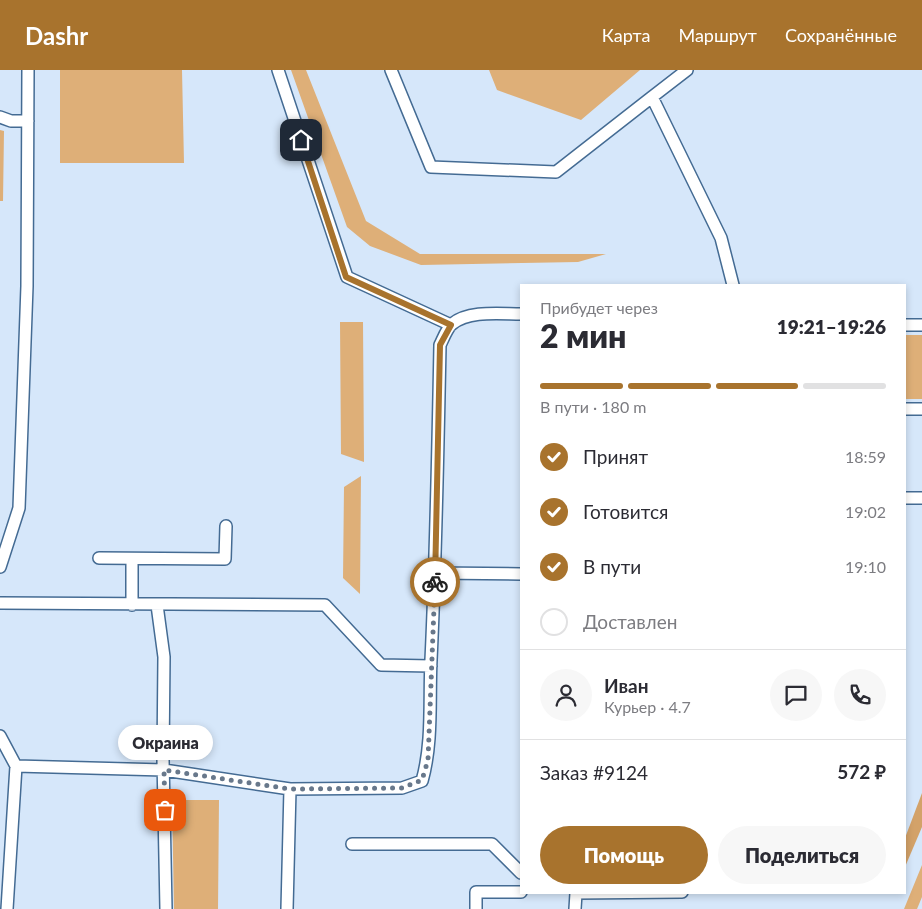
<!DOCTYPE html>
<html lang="ru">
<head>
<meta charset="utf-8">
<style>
	:root { --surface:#fff; --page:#f7f7f7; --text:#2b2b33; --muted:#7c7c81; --line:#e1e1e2; --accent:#a8732d }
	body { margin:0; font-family:Lato,sans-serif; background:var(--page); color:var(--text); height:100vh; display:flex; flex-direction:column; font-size:19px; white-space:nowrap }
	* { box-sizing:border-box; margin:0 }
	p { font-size:16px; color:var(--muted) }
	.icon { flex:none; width:28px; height:28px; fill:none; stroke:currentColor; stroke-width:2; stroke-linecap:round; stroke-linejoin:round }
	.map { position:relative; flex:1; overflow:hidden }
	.details { position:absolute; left:520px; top:214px; width:386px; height:610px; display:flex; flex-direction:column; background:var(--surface); border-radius:0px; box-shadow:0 2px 8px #0003 }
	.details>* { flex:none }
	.pin { position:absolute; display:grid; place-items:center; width:42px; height:42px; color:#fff; margin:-21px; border-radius:10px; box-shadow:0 2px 8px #0006 }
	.courier { position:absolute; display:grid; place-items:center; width:50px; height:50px; margin:-25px; border:4px solid #a8732d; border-radius:50%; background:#fff; color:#222; box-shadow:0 1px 6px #0007 }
	.bubble { position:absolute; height:35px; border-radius:18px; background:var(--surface); box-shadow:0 2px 8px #0003; font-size:16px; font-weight:800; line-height:35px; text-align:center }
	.summary em { font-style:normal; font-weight:800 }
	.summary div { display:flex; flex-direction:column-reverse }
	.summary { display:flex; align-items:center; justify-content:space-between; height:85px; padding:0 20px }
	h1 { font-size:32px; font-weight:800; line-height:38px }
	.bar { display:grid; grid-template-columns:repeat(4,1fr); gap:8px 5px; align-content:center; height:60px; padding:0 20px }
	.bar i { height:6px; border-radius:4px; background:var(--line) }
	.bar .on { background:var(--accent) }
	.bar p { grid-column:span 4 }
	.line { display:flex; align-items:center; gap:12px; padding:0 20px; border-top:1px solid var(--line) }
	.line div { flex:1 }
	.round { display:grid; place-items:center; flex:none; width:52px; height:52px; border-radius:26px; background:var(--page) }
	ol { padding:0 20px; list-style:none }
	li { display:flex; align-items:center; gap:15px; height:55px }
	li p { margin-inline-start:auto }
	li .icon { padding:5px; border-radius:50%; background:var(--accent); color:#fff; stroke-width:4 }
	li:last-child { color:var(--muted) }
	li i { width:28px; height:28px; border:2px solid var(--line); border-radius:50% }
	.cta { display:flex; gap:10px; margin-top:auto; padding:10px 20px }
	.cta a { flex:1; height:58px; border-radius:30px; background:var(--accent); color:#fff; font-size:20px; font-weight:800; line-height:58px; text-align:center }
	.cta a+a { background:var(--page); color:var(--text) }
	header { display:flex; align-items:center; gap:30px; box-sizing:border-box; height:70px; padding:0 25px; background:var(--accent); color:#fff }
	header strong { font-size:24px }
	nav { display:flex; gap:28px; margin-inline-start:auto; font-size:18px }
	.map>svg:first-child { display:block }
	.green { fill:#deaf78 }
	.forest { fill:#d3a269 }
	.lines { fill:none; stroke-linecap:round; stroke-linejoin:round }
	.service-casing { stroke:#446b93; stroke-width:14 }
	.service { stroke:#fff; stroke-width:11 }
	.done { stroke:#68788b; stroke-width:5; stroke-dasharray:0 9 }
	.route { stroke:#a8732d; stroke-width:6 }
</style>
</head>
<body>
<header>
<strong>Dashr</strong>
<nav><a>Карта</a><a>Маршрут</a><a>Сохранённые</a></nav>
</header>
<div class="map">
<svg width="922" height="839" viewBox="0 0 922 839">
	<rect width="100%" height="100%" fill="#d6e7fa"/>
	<path class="green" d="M60,0H182L184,93H60Z
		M291,0H306L366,151L420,184H606L578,192L421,195L370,176L347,157Z
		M489,0H640L581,50L497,20Z
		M0,60L4,61L3,131H0Z
		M340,252H363L364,392L341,384Z
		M905,265H922V329H905Z
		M361,406L360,524L343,508L344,417Z
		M172,730H219L218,839H174Z
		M922,795V827L917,839H904Z"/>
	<path class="forest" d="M922,723V757L905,797V768Z"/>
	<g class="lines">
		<defs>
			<path id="service" d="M278,0L347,207L451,255
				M391,0L431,97L556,102L652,27
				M687,0L652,27L721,168L733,215
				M0,47L11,51H28
				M905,255H922
				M905,339H922
				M905,428H922
				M99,488L225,489L226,456
				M132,489V535
				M0,497L19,438L27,216L28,0
				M435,503L521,504
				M0,533L325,535L381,595L431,596
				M157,535L164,587L163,689L166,839
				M0,666L16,696L164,700L290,719L402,718L422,711C433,672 429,630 431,590C436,485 438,380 440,275C443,269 447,258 452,254C469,240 500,244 521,244
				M352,774H492L521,803
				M7,839L16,696
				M287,839L290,719
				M476,839V822H521
				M575,839L576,823L682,822"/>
		</defs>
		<use href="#service" class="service-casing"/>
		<use href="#service" class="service"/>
	</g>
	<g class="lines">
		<path class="done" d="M165,740L164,700L290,719L402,718L422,710L428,690L435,512"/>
		<path class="route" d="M301,70L346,207L451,255L440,275L435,512"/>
	</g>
</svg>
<div class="pin" style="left:165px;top:740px;background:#ea580c"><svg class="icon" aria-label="bag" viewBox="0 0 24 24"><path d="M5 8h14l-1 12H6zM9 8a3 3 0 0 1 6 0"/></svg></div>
<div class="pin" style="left:301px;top:70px;background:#1f2937"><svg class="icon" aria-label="home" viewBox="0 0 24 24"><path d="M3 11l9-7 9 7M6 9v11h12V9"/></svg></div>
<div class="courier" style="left:435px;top:512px"><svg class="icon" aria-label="bike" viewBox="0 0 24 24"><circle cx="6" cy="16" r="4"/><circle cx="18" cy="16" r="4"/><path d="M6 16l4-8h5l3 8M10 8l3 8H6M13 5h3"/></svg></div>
<div class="bubble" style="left:118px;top:655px;width:95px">Окраина</div>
<section class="details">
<div class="summary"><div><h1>2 мин</h1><p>Прибудет через</p></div><em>19:21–19:26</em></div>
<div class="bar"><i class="on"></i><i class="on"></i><i class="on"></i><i></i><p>В пути · 180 m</p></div>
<ol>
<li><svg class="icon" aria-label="check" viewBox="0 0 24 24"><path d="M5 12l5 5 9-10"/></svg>Принят<p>18:59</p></li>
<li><svg class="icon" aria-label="check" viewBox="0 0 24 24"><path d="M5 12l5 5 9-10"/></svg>Готовится<p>19:02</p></li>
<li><svg class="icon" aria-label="check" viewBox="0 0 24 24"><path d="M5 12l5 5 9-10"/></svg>В пути<p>19:10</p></li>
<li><i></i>Доставлен</li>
</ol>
<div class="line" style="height:90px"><a class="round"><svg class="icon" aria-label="person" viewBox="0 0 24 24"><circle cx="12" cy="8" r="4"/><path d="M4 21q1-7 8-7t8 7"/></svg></a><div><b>Иван</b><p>Курьер · 4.7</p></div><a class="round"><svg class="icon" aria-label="chat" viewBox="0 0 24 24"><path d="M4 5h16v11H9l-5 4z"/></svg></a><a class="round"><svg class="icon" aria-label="phone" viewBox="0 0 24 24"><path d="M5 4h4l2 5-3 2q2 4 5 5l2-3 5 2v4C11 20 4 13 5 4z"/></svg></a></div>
<div class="line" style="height:65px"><div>Заказ #9124</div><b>572 ₽</b></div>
<div class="cta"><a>Помощь</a><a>Поделиться</a></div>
</section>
</div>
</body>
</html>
